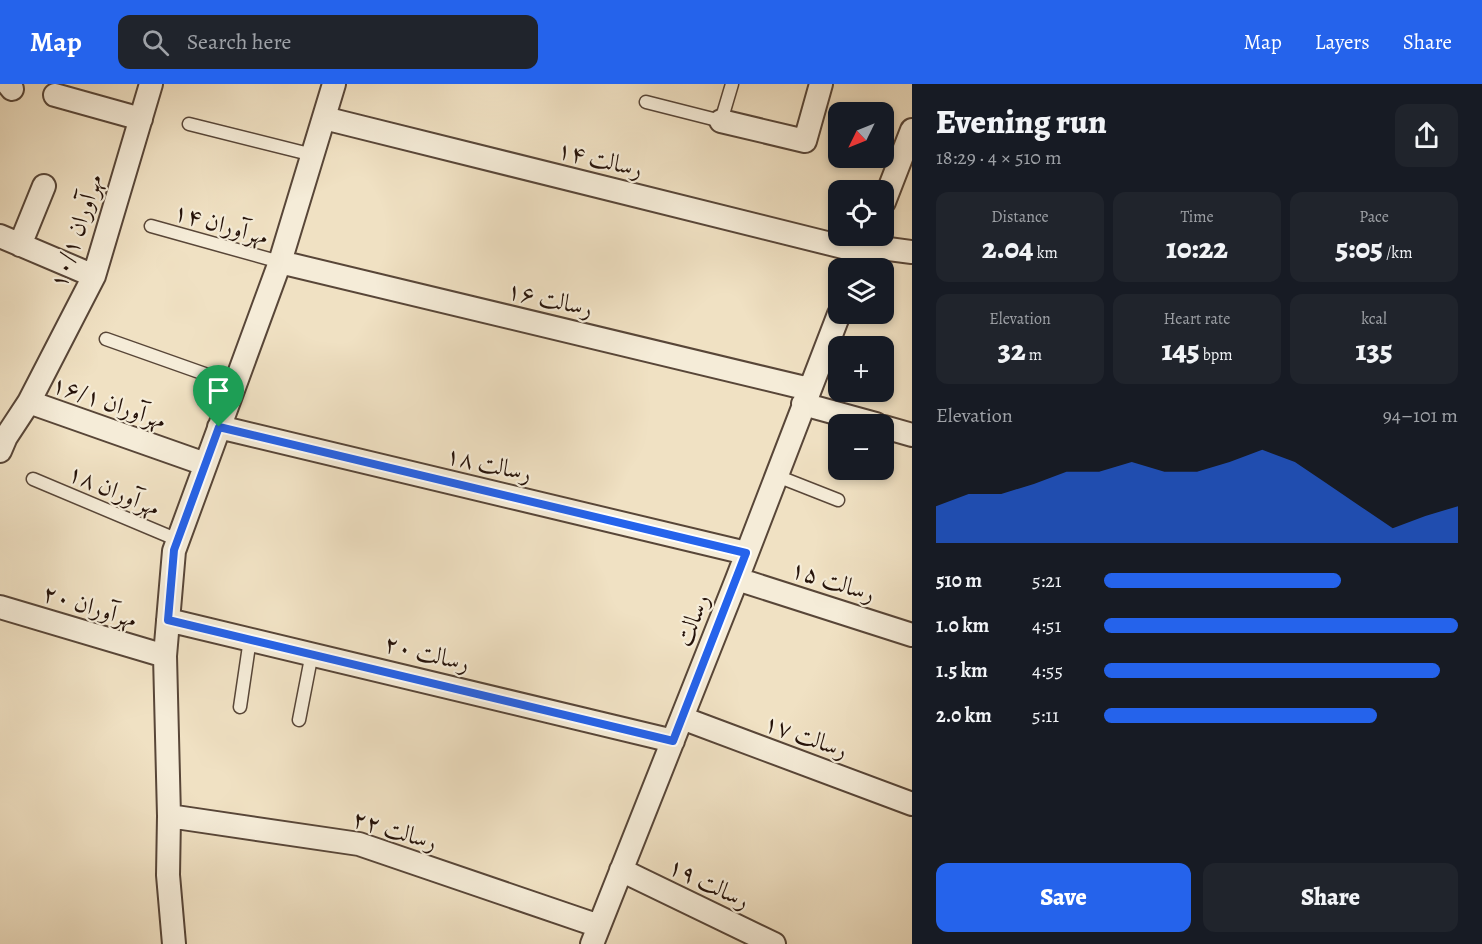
<!DOCTYPE html>
<meta charset="utf-8">
<style>
:root{--surface:#171b24;--page:#20242c;--text:#f1f3f6;--muted:#9ea1a6;--accent:#2563eb}
body{margin:0;font-family:Alegreya,Amiri,serif;background:var(--page);color:var(--text);height:100vh;display:flex;flex-direction:column;font-size:22px;white-space:nowrap}
*{box-sizing:border-box;margin:0}
p{font-size:20px;color:var(--muted)}
.icon{flex:none;width:33px;height:33px;fill:none;stroke:currentColor;stroke-width:2;stroke-linecap:round;stroke-linejoin:round}
.map{position:relative;flex:1;overflow:hidden}
.details{display:flex;flex-direction:column;background:var(--surface);width:570px}
.details>*{flex:none}
.needle{width:39px;rotate:227deg}
.controls{position:absolute;left:828px;top:18px;display:grid;gap:12px}
.controls a{display:grid;place-items:center;width:66px;height:66px;border-radius:12px;background:var(--surface);box-shadow:0 3px 9px #0003;font-size:30px}
.pin{position:absolute;display:grid;place-items:center;width:51px;height:51px;color:#fff;margin:-62px -26px;border-radius:50% 50% 50% 0;rotate:-45deg;box-shadow:0 0 6px #0007}
.pin .icon{rotate:45deg}
.round{display:grid;place-items:center;flex:none;width:63px;height:63px;border-radius:12px;background:var(--page)}
.headline{display:flex;align-items:center;justify-content:space-between;height:102px;padding:0 24px}
h1{font-size:33px;font-weight:800;line-height:45px}
.stats{display:grid;grid-template-columns:repeat(3,1fr);gap:9px;height:102px;padding:6px 24px}
.stats div{display:grid;align-content:center;border-radius:12px;background:var(--page);text-align:center}
.stats b{font-size:30px;font-weight:800}
.stats small{font-size:16px;font-weight:400}
.stats p{font-size:16px}
.chart{height:168px;padding:12px 24px}
.chart p{display:flex;justify-content:space-between}
.chart svg{width:100%;height:108px;margin-top:6px;fill:var(--accent);opacity:.7}
.cta{display:flex;gap:12px;margin-top:auto;padding:12px 24px}
.cta a{flex:1;height:69px;border-radius:12px;background:var(--accent);color:#fff;font-size:24px;font-weight:800;line-height:69px;text-align:center}
.cta a+a{background:var(--page);color:var(--text)}
ul{padding:0 24px;list-style:none;font-size:20px}
li{display:grid;grid-template-columns:96px 72px 1fr;align-items:center;height:45px}
li i{height:15px;border-radius:8px;background:var(--accent)}
header{display:flex;align-items:center;gap:36px;box-sizing:border-box;height:84px;padding:0 30px;background:var(--accent);color:#fff}
header strong{font-size:28px}
nav{display:flex;gap:33px;margin-inline-start:auto;font-size:21px}
.search{width:420px;height:54px;background:var(--page);display:flex;align-items:center;gap:15px;box-sizing:border-box;padding:0 21px;border-radius:12px;color:var(--muted);font-size:22px}
main{display:flex;flex:1;min-height:0}
.map>svg:first-child{display:block}
</style>
<header>
<strong>Map</strong>
<div class="search"><svg class="icon" aria-label="search" viewBox="0 0 24 24"><circle cx="10" cy="10" r="6"/><path d="M15 15l6 6"/></svg>Search here</div>
<nav><a>Map</a><a>Layers</a><a>Share</a></nav>
</header>
<main>
<div class="map">
<svg width="912" height="860" viewBox="0 0 912 860">
<rect width="100%" height="100%" fill="#f0e1c3"/>
<filter id="stains"><feTurbulence type="fractalNoise" baseFrequency=".00333" numOctaves="4"/><feColorMatrix values="0 0 0 0 .2 0 0 0 0 .09 0 0 0 0 .02 0 0 0 .5 -.17"/></filter>
<radialGradient id="worn" r=".72"><stop offset=".6" stop-color="#630" stop-opacity="0"/><stop offset="1" stop-color="#630" stop-opacity=".3"/></radialGradient>
<g fill="none" stroke-linecap="round" stroke-linejoin="round">
<!-- lane casing -->
<g stroke="#584638" stroke-width="15">
<path id="lane" d="M646,18L721,37L732,0
M189,40L313,71
M151,142L280,178
M106,255L236,301
M777,392L838,416
M33,395L178,456
M240,623L250,555
M299,636L312,569"/>
</g>
<!-- street casing -->
<g stroke="#584638" stroke-width="26">
<path id="street" d="M8,0L12,5
M55,11L141,35
M324,34L863,168
M721,37L805,57L821,0
M884,118L912,46
M0,152L94,192
M20,161L44,102
M866,162L912,168
M280,178L809,305
M29,318L205,380
M803,320L876,340
M219,343L746,469
M884,343L912,351
M0,367L6,353L29,318L94,192L151,0
M737,495L912,551
M0,523L165,572
M168,536L673,657
M682,634L912,720
M169,732L359,760L599,842
M621,786L774,860
M174,860L168,791L169,732L165,572L174,467L280,178L334,0
M592,860L737,495L839,230"/>
</g>
<!-- lane -->
<use href="#lane" stroke="#f5ecd8" stroke-width="12"/>
<!-- street -->
<use href="#street" stroke="#f5ecd8" stroke-width="22"/>
</g>
<g fill="none" stroke-linecap="round" stroke-linejoin="round">
<!-- route casing -->
<g stroke="#fff" stroke-width="12">
<path id="route" d="M219,343L746,469L673,657L168,536L174,466Z"/>
</g>
<!-- route -->
<use href="#route" stroke="#2563eb" stroke-width="8"/>
</g>
<g text-anchor="middle" stroke-width="4.5" stroke-linejoin="round" paint-order="stroke">
<!-- street labels -->
<g font-size="24" fill="#251209" stroke="#f5ecd8">
<text transform="translate(600 75) rotate(14)" y="8">رسالت ۱۴</text>
<text transform="translate(221 140) rotate(16)" y="8">۱۴ مهرآوران</text>
<text transform="translate(76 147) rotate(-71)" y="8">مهرآوران ۱۰/۱</text>
<text transform="translate(550 215) rotate(13)" y="8">رسالت ۱۶</text>
<text transform="translate(109 318) rotate(19)" y="8">مهرآوران ۱۶/۱</text>
<text transform="translate(489 380) rotate(13)" y="8">رسالت ۱۸</text>
<text transform="translate(114 406) rotate(23)" y="8">مهرآوران ۱۸</text>
<text transform="translate(833 497) rotate(18)" y="8">رسالت ۱۵</text>
<text transform="translate(90 522) rotate(17)" y="8">مهرآوران ۲۰</text>
<text transform="translate(692 536) rotate(-68)" y="8">رسالت</text>
<text transform="translate(427 569) rotate(14)" y="8">رسالت ۲۰</text>
<text transform="translate(806 652) rotate(20)" y="8">رسالت ۱۷</text>
<text transform="translate(395 746) rotate(17)" y="8">رسالت ۲۲</text>
<text transform="translate(709 799) rotate(26)" y="8">رسالت ۱۹</text>
</g>
</g>
<rect width="100%" height="100%" filter="url(#stains)"/>
<rect width="100%" height="100%" fill="url(#worn)"/>
</svg>
<div class="controls">
<a><svg class="needle" viewBox="-14 -14 28 28"><path d="M0-13l5 13h-10z" fill="#e53935"/><path d="M0 13l5-13h-10z" fill="#9ea1a6"/></svg></a>
<a><svg class="icon" aria-label="locate" viewBox="0 0 24 24"><circle cx="12" cy="12" r="6"/><path d="M12 2v4M12 18v4M2 12h4M18 12h4"/></svg></a>
<a><svg class="icon" aria-label="layers" viewBox="0 0 24 24"><path d="M12 4l9 5-9 5-9-5zM3 14l9 5 9-5"/></svg></a>
<a>+</a>
<a>−</a>
</div>
<div class="pin" style="left:219px;top:343px;background:#1e9e55"><svg class="icon" aria-label="arrive" viewBox="0 0 24 24"><path d="M6 21V4h12l-3 4 3 4H6"/></svg></div>
</div>
<section class="details">
<div class="headline"><div><h1>Evening run</h1><p>18:29 · 4 × 510 m</p></div><a class="round"><svg class="icon" aria-label="share" viewBox="0 0 24 24"><path d="M12 15V3M7 8l5-5 5 5M5 13v7h14v-7"/></svg></a></div>
<div class="stats">
<div><p>Distance</p><b>2.04<small> km</small></b></div>
<div><p>Time</p><b>10:22</b></div>
<div><p>Pace</p><b>5:05<small> /km</small></b></div>
</div>
<div class="stats">
<div><p>Elevation</p><b>32<small> m</small></b></div>
<div><p>Heart rate</p><b>145<small> bpm</small></b></div>
<div><p>kcal</p><b>135</b></div>
</div>
<div class="chart"><p><span>Elevation</span>94–101 m</p>
<svg viewBox="0 0 160 44" preserveAspectRatio="none"><path d="M0 44V29L10 24L20 24L30 20L40 15L50 15L60 11L70 15L80 15L90 11L100 6L110 11L120 20L130 29L140 38L150 33L160 29V44z"/></svg>
</div>
<ul>
<li><b>510 m</b>5:21<i style="width:67%"></i></li>
<li><b>1.0 km</b>4:51<i style="width:100%"></i></li>
<li><b>1.5 km</b>4:55<i style="width:95%"></i></li>
<li><b>2.0 km</b>5:11<i style="width:77%"></i></li>
</ul>
<div class="cta"><a>Save</a><a>Share</a></div>
</section>
</main>
